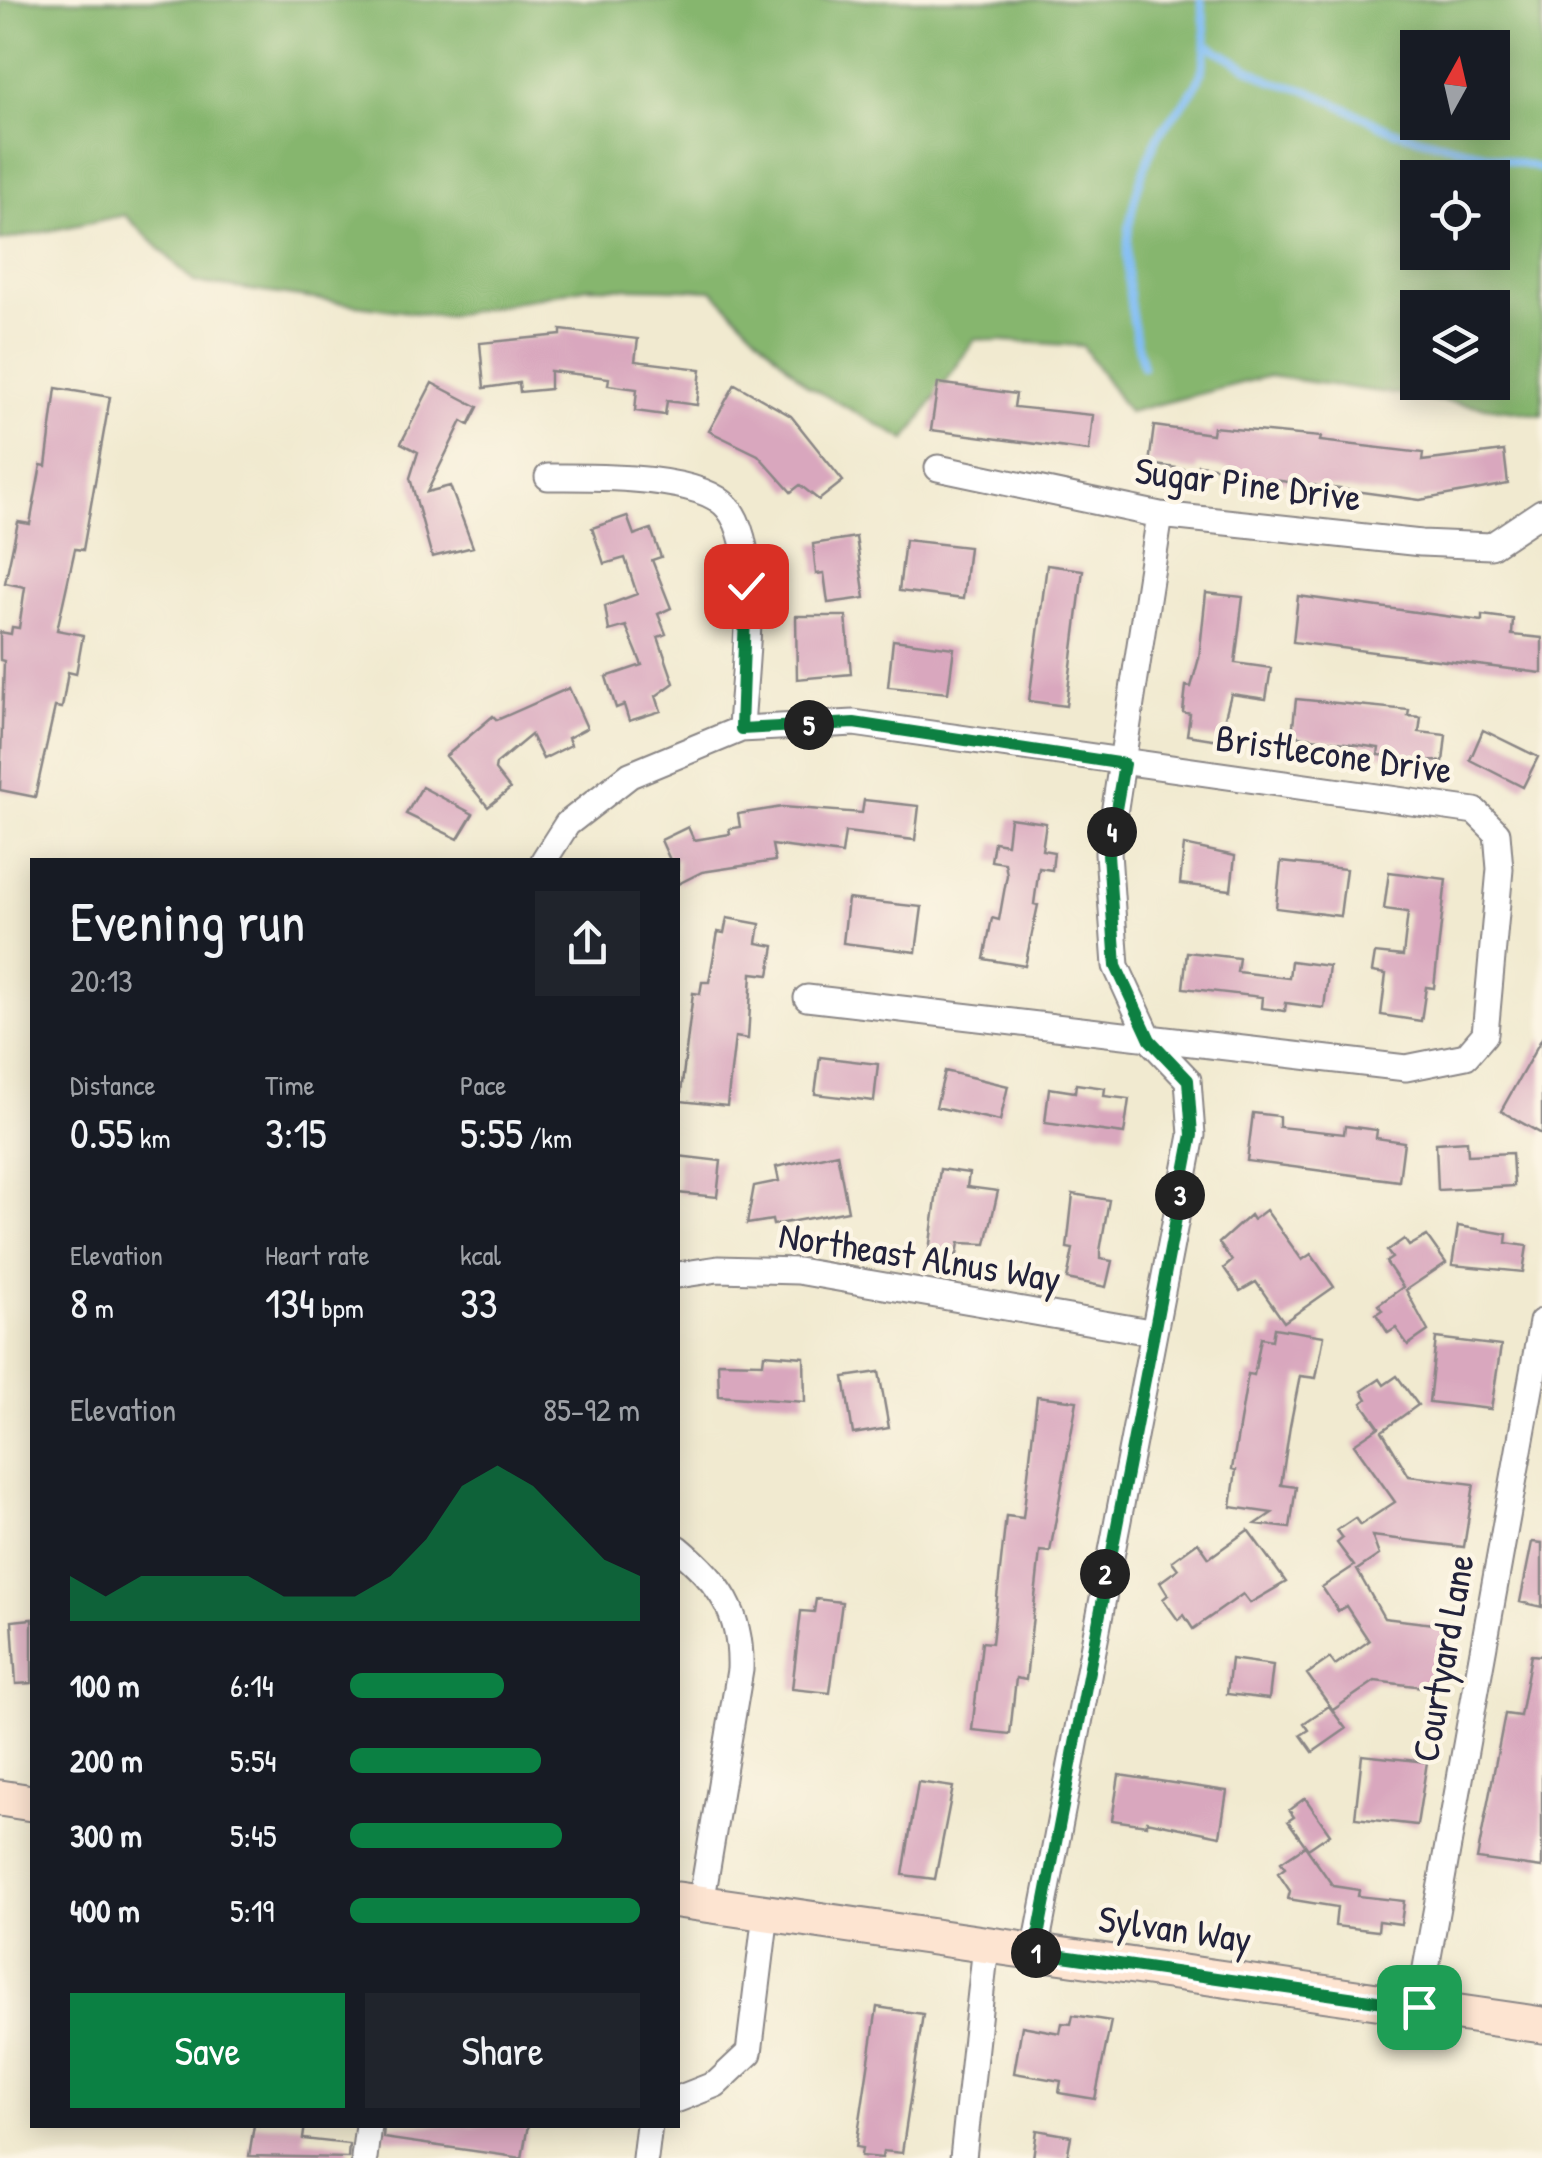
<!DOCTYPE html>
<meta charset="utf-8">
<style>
:root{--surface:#171b24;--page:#20242c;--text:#f1f3f6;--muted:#9ea1a6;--accent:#0b8043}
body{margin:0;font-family:"Patrick Hand",sans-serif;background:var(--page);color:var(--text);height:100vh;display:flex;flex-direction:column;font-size:38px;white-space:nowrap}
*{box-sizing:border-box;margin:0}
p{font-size:32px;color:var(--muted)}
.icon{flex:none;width:55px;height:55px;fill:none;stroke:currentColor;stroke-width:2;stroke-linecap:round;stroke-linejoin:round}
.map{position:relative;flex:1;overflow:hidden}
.details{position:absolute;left:30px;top:858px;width:650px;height:1270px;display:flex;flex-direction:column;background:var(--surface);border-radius:0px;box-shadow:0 5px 25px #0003}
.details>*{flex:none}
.needle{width:65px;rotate:8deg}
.fabs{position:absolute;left:1400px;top:30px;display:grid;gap:20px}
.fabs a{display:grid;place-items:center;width:110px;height:110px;border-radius:0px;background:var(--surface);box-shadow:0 5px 25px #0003;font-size:50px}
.pin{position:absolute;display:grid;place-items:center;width:85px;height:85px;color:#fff;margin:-42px;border-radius:20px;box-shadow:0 5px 15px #0006}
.km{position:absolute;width:50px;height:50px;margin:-25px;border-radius:50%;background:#222;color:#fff;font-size:28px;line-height:50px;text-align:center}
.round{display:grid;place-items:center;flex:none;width:105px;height:105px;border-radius:0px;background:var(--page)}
.head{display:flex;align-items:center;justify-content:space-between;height:170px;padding:0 40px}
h1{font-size:55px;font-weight:600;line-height:75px}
.figures{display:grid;grid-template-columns:repeat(3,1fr);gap:15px;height:170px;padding:10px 40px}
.figures div{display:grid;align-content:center}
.figures b{font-size:42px;font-weight:600}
.figures small{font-size:28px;font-weight:400}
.figures p{font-size:28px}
.chart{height:280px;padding:20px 40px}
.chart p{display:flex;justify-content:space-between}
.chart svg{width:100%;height:180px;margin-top:10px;fill:var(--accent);opacity:.7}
.button{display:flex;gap:20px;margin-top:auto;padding:20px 40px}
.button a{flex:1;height:115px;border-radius:0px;background:var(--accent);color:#fff;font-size:40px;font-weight:600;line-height:115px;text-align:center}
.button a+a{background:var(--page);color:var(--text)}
ul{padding:0 40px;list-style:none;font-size:32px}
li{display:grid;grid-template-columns:160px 120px 1fr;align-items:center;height:75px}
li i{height:25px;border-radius:12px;background:var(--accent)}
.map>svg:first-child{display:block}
</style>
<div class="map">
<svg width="1542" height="2158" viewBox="0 0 1542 2158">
<rect width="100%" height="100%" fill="#fcf5e5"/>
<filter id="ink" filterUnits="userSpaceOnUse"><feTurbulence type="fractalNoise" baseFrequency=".01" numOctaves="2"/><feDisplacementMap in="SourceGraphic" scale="20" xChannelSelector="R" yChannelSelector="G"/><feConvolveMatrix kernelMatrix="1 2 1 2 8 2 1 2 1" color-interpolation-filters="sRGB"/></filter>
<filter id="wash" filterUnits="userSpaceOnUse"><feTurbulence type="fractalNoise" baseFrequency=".0048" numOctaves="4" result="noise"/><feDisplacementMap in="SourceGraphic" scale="40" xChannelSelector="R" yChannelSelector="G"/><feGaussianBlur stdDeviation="2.25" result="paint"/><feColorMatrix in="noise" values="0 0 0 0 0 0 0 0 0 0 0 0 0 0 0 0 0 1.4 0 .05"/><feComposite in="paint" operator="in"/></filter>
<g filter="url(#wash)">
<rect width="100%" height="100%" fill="#f1ead0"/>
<!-- forest -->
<path fill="#86b66e" stroke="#546c54" stroke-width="2.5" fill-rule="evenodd" d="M0,0H1542V415L1269,376L1128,412L1083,346L975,339L906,440L808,386L712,290L588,287L443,317L194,282L125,215L0,241ZM1418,48H1492V122H1418ZM1418,178H1492V252H1418ZM1418,308H1492V382H1418Z"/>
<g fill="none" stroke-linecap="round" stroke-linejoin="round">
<!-- stream -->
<path stroke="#81bdf4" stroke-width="8" d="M1209,46L1271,81L1312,92L1393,131L1542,169
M1143,367C1121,280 1118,223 1156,140C1164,124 1179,111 1189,96C1211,66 1207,35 1201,0"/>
</g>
<g id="blocks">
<!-- building -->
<path fill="#d9a7be" d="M561,330L638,339L635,361L701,369L697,405L667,401L665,415L635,411L637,389L608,385L609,378L550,371V389L520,392L519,383L484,388L480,343L561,335Z
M432,383L478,407L469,425L462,421L427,492L450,486L473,547L432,557L410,478L418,452L401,443Z
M938,383L1016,394L1014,407L1093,415L1089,451L931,430Z
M735,384L791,416L843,481L819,500L800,485L791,492L758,455L709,431Z
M56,388L110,397L83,550L75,549L57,630L83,635L76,674L68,672L62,708L55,707L35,797L0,790L4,661L0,660V632L11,634L12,627L19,628L25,587L5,583L18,522L30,524L41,465L46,466Z
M1154,426L1212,434L1213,427L1321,437L1320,441L1423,453L1422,461L1504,451L1508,484L1420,500L1237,475L1238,470L1198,465L1197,471L1149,464Z
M627,516L634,535L651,529L661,557L652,560L671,608L658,614L666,634L658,637L674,683L656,696L661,711L629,721L624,705L616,708L606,677L642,665L626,626L609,631L605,606L637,594L625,558L604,564L592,528Z
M856,537L865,598L828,603L824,573L816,574L813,544Z
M905,540L969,547L963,599L899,591Z
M1047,565L1083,570L1066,706L1029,701Z
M1206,593L1243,597L1235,663L1271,668L1266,699L1231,694L1219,740L1187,735L1190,714L1183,712L1186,686L1191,687L1199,658Z
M1298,596L1482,621V615L1513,619L1512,635L1542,638V673L1293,642Z
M796,616H846L851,674L797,679Z
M893,640L954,648L948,693L888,687Z
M569,688L587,728L568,738L571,745L543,759L531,735L496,764L495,770L510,789L488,807L446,756L493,716L497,720Z
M1296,699L1409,710L1408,716L1421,717L1419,732L1446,735L1443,762L1378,755L1379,748L1292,735Z
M1483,730L1538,757L1523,787L1470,760Z
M422,787L473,814L458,839L406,814Z
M864,800L919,806L915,840L845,832L842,854L772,845L775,861L702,872L678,884V860H670L661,840L688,827L694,840L730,834L729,829L740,827L738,814L782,807L862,813Z
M1010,818L1046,823L1042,850L1054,852L1052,870L1039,868L1034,904L1038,905L1025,966L984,959L992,918L999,920L1007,875L1005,863L991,861L994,842L1007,844Z
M1184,845L1235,856L1231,890L1180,884Z
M1281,862L1346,869L1340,916L1276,908Z
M1389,872L1446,879L1434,988L1426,987L1421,1021L1381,1015L1386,974L1372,972L1375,953L1403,956L1408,912L1384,909Z
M848,899L922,907L916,952L843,943Z
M727,918L760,924L757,943L774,946L769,975L752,973L748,1039L735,1037L727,1106L680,1101L693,993L700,994L702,982H709L718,932L724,933Z
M1187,952L1239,958L1237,972L1289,978L1291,961L1329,966L1324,1008L1286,1003L1285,1011L1261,1008L1262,997L1183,988Z
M1542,1038V1134L1501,1111Z
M820,1057L878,1064L874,1101L815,1094Z
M945,1071L1008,1086L1000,1121L936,1107Z
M1076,1084L1105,1088L1104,1096L1129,1099L1124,1134L1045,1123L1049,1088L1075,1092Z
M1253,1113L1279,1116V1127L1344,1134L1345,1126L1377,1130L1376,1138L1404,1142L1399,1181L1247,1161Z
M1467,1141L1468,1155L1512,1153L1514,1186L1438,1190L1436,1143Z
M837,1153L848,1211L773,1225L772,1220L747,1224L754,1186L779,1181L776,1167Z
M678,1156L721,1161L717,1197L678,1193Z
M940,1169L969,1173L967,1187L998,1191L986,1244L959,1243L957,1255L929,1251Z
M1073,1194L1109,1200L1100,1251V1259L1112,1261L1106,1287L1067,1279L1073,1249L1067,1248Z
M1266,1210L1302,1260L1311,1254L1334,1287L1284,1322L1256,1282L1240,1291L1224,1268L1232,1261L1219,1243L1250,1215L1253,1220Z
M1458,1226L1507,1234L1506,1243L1527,1246L1523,1272L1452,1265Z
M1427,1236L1446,1263L1406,1290L1428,1331L1408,1345L1396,1328L1388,1333L1376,1314L1382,1310L1378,1305L1403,1287L1386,1262L1392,1258L1387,1251L1404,1239L1409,1246Z
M1274,1328L1324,1336L1316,1378L1300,1376L1290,1426L1281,1485L1296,1487L1290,1528L1256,1524L1272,1513L1231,1507L1236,1470L1232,1469L1248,1374L1254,1375L1261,1338L1272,1340Z
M1436,1338L1501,1346L1491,1409L1429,1402Z
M764,1354L804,1357L805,1402L719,1396L718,1362L763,1363Z
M879,1372L889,1428L853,1434L844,1377Z
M1397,1376L1418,1405L1382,1431L1409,1476L1474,1484L1464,1547L1372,1536L1379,1555L1357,1570L1384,1618L1450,1626L1440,1689L1375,1681L1333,1710L1307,1674L1330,1658L1335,1665L1369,1641L1346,1606L1338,1611L1322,1587L1354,1566L1337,1543L1343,1538L1337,1530L1355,1518L1360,1525L1395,1502L1354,1444L1379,1427L1362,1403L1367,1399L1362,1391L1380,1379L1384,1385Z
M1037,1396L1077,1401L1050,1552L1040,1551L1026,1680L1016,1678L1010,1734L972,1730L982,1642L992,1643L1006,1516L1023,1518Z
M1248,1530L1286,1582L1250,1603L1243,1594L1193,1629L1184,1615L1178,1620L1163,1599L1168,1595L1160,1582L1178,1569L1172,1561L1198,1542L1209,1558Z
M1532,1542L1542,1543V1607L1520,1602Z
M816,1599L842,1602L830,1693L792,1689L801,1611L814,1612Z
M32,1619V1683L16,1684L12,1621Z
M1531,1655L1542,1656V1868L1477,1859L1505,1714L1520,1716Z
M1231,1659L1273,1665L1269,1699L1227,1694Z
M1329,1706L1346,1729L1313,1752L1301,1735L1309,1730L1304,1723Z
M1362,1755L1427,1762L1417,1825L1355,1818Z
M1119,1775L1227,1791L1220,1836L1147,1821V1825L1112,1820Z
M918,1782L953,1787L935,1879L903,1875Z
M1305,1798L1330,1834L1308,1849L1288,1821L1294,1817L1289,1810Z
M1305,1846L1333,1886L1359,1890L1358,1896L1404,1901L1401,1924L1379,1921L1378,1931L1335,1926L1337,1907L1288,1899L1290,1891L1278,1873L1285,1868L1281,1862Z
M877,2007L923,2014L902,2153L883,2151L882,2158L861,2156L862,2148L856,2147Z
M1073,2015L1111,2021L1095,2099L1059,2093L1061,2081L1014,2073L1022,2026L1060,2033L1062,2023L1071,2024Z
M254,2125H305L303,2139L349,2144L348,2158L249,2156Z
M384,2125H528L522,2158L383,2138Z
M1037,2130L1071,2136L1067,2158H1033Z"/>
</g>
</g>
<g filter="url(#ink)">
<use href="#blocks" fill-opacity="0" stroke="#8a8686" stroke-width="2.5"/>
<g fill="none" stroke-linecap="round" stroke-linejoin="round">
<!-- minor casing -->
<g stroke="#8a8686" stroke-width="29">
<path id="minor" d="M938,468L1160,515L1421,543L1491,546L1542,512
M548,477C589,477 700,474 728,508C763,550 743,675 741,729
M544,860L567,824L630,775L741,729L854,723L1475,811L1497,833L1500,869L1485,1034L1466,1056L1406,1068L807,998
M678,1275L718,1269L798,1271L1150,1332
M678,1548C720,1583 742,1613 740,1670L701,1904
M1035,1952L1192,1135L1188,1080L1150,1040L1116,966L1108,853L1160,515
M1419,2007L1542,1322
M678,2099L716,2084L749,2053L766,1913
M364,2158L368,2125
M645,2158L649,2125
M963,2158L986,1945"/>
</g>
<!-- secondary casing -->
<g stroke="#8a8686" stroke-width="39">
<path id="secondary" d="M0,1798L32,1803
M678,1900L1542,2025"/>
</g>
<!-- minor -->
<use href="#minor" stroke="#fff" stroke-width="25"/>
<!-- secondary -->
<use href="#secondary" stroke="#fde4d1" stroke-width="35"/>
</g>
</g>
<g fill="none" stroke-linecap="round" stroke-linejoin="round" filter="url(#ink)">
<!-- route casing -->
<g stroke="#fff" stroke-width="20">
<path id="route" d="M746,586L741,729L854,723L1124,764L1108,854L1116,966L1150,1040L1188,1080L1192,1135L1035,1952L1419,2007"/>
</g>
<!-- route -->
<use href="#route" stroke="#0b8043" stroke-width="12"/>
</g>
<g text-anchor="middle" stroke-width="9" stroke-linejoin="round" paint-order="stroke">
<!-- street labels -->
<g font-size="38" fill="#22223b" stroke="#fcf5e5">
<text transform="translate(1248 484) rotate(7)" y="13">Sugar Pine Drive</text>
<text transform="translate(1334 754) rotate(8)" y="13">Bristlecone Drive</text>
<text transform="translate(920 1257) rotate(9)" y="13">Northeast Alnus Way</text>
<text transform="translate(1443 1658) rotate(-80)" y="13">Courtyard Lane</text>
<text transform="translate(1175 1929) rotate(8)" y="13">Sylvan Way</text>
</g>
</g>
</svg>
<div class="fabs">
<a><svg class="needle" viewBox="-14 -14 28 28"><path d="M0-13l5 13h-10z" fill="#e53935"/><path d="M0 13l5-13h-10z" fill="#9ea1a6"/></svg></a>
<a><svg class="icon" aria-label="locate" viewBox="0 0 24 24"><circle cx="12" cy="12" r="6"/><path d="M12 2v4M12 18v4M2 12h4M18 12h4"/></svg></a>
<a><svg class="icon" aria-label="layers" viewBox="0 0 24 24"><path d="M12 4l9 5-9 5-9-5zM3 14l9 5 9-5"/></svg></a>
</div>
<div class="pin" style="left:1419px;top:2007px;background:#1e9e55"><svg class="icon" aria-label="arrive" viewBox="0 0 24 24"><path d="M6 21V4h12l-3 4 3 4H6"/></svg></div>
<div class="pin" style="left:746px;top:586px;background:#d93025"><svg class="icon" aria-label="check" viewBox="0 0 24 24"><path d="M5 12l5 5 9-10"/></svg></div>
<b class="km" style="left:1036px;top:1953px">1</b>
<b class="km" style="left:1105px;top:1574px">2</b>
<b class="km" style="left:1180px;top:1195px">3</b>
<b class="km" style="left:1112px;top:832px">4</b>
<b class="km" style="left:809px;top:725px">5</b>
<section class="details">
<div class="head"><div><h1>Evening run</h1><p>20:13</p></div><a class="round"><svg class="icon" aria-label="share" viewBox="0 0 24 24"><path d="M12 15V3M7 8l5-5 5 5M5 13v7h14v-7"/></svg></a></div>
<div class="figures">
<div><p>Distance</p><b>0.55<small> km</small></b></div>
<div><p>Time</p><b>3:15</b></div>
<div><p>Pace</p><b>5:55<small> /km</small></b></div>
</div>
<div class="figures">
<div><p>Elevation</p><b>8<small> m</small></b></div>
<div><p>Heart rate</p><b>134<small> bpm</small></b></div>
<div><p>kcal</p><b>33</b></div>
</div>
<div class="chart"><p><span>Elevation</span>85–92 m</p>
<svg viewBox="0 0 160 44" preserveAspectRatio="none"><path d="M0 44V33L10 38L20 33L30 33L40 33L50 33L60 38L70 38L80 38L90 33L100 24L110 11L120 6L130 11L140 20L150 29L160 33V44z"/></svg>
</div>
<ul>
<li><b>100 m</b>6:14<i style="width:53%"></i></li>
<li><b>200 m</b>5:54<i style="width:66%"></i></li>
<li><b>300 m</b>5:45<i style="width:73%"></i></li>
<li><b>400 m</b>5:19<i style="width:100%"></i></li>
</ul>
<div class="button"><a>Save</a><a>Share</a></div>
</section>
</div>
